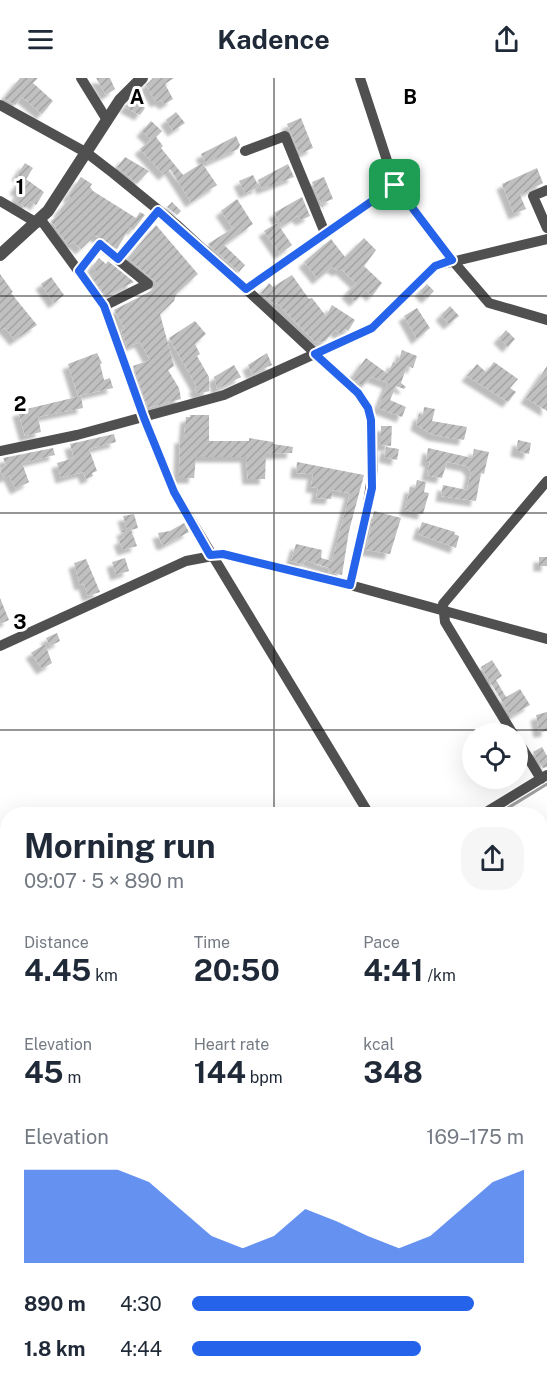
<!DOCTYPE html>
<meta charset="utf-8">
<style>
:root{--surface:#fff;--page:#f6f6f7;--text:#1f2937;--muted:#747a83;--accent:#2563eb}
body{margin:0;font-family:"Public Sans",sans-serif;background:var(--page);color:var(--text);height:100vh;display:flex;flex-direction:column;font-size:22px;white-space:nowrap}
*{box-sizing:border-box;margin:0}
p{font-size:20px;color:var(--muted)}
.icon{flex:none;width:33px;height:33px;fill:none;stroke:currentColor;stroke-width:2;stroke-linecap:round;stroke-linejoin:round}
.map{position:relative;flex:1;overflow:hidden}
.details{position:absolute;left:0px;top:729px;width:548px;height:576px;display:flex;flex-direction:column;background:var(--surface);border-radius:24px 24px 0 0;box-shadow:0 6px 24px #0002}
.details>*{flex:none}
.buttons{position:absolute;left:462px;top:645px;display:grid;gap:12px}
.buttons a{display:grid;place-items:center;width:66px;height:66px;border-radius:50%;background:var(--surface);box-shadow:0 6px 24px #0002;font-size:30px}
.pin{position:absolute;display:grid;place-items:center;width:51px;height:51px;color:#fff;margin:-26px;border-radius:12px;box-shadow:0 3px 9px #0006}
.round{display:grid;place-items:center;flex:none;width:63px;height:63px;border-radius:24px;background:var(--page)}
.head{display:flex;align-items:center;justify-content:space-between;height:102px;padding:0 24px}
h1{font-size:33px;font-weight:700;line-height:45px}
.figures{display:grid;grid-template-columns:repeat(3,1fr);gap:9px;height:102px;padding:6px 24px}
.figures div{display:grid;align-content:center}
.figures b{font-size:30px;font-weight:700}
.figures small{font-size:16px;font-weight:400}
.figures p{font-size:16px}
.chart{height:168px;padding:12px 24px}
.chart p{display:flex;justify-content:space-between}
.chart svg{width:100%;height:108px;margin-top:6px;fill:var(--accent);opacity:.7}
ul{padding:0 24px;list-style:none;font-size:20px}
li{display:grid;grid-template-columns:96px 72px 1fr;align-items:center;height:45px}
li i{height:15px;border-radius:8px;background:var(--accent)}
header{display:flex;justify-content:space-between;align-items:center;height:78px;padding:0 24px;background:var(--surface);font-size:27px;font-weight:700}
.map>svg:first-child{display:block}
</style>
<header><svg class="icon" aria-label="menu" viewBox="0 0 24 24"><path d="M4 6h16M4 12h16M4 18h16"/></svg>Kadence<svg class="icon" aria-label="share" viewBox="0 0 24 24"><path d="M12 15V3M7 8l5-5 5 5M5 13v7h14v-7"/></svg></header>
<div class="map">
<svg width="547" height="1305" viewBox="0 0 547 1305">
<defs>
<pattern id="building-hatch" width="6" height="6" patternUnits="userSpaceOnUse" patternTransform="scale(1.5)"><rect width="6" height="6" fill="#c0c0c0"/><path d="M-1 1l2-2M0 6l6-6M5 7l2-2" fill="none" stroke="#a3a3a3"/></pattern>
<filter id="shadow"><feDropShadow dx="-5.5" dy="5.5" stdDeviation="1.5" flood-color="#0004"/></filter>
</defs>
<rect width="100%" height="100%" fill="#fff"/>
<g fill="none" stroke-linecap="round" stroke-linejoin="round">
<!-- stream -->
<path stroke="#9e9e9e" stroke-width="3" d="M498,736L547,706
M0,1043L8,1039
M540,1247L547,1241
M466,1305L476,1298"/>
<!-- river -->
<path stroke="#9e9e9e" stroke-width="20" d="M540,1214L547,1210
M540,1265L547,1260
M337,1305L345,1298
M489,1305L499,1298"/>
</g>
<!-- building -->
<path fill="url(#building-hatch)" filter="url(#shadow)" d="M20,0H38L33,5L53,23L42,36L22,19L15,27L4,20Z
M96,0H110L115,11L106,17Z
M153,0H174L165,6L173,21L165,26L160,22L156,24L146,7Z
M133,20L145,30L140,37L125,29Z
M176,34L185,45L173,53L166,42Z
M301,40L313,70L300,76L287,46Z
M151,43L162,53L156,59L163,68L161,70L183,97L202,85L217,107L191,124L170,91L164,97L140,71L151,62L142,53Z
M236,58L240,67L238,71L206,85L201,76Z
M125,79L149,93L137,105L117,89Z
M25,85L33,90L26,101L44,114L36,127L30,123L25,129L15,123L20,113L15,111L22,100L17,97Z
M288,86L294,99L262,111L258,102Z
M537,90L543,105L520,117L526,131L514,136L502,106Z
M253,97L259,109L245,115L239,103Z
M81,99L92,106L90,109L93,113L136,140L140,134L145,137L133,152L130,149L117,171L95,157L81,171L73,164L68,167L51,143L61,135L59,133L71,119L68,118Z
M324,99L333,121L322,125L324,133L312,104Z
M302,119L310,138L301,142L297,138L282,148L274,135Z
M237,121L253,146L224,167L245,187L239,194L208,166L233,150L221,133Z
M172,124L181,133L177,137L167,129Z
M277,145L292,167L280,176L264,153Z
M156,147L198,196L176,216L174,223L160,236L174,288L168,292L179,310L181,321L148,330L133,288L150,282L140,264L127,269L121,252L125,251L114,232L151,213L158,206L128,180Z
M364,160L376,172L364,188L382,205L372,218L366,212L355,223L347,215L356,205L341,191L338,193L332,189L318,201L304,184L331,161L345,179Z
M99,180L106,186L108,183L134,204L106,218L91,198L96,193L92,189Z
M0,196L13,214L11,215L37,247L15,262L5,250L0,252Z
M292,197L304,214L309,221L312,220L326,238L332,227L355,242L348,253L345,251L341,256L335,252L325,263L316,265L277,225L275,227L261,215L269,205L273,209Z
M51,199L64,217L54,225L41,206Z
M427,206L434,213L427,220L420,213Z
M450,228L459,238L449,246L441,237Z
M417,230L430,250L417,261L404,238Z
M195,243L206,256L195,266L200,276L197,278L209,299V313L198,316L194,310L197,309L169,260Z
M506,252L515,261L508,269L499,260Z
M402,272L417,278L413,290L407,288L401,305L406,309L404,311L396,308L390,322L406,329L402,339L378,330L388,305L372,299L362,308L352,299L366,280L388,296L393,284L398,285Z
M97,275L102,285L100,286L104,302L110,300L113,310L78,318L68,286Z
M267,275L272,287L252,296L248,287Z
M494,284L518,301L510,310L516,314L508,324L467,298L477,286L486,294Z
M234,287L241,299L217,311L214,299Z
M547,288V333L526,320Z
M81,318L83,330L38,339L41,354L25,358L18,333Z
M424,329L435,331L432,343L467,349L464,362L433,357L416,347L419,336L423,337Z
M190,337H209V363H249V360L273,364V366L293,369L292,375L266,376L265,401H248L246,379H196L194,400H179L180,360H184L186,339H190Z
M381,348H392L391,368L381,367Z
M114,356L116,364L89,371L97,393L92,395L93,398L86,401L83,394L61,400L57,385L74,380L70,366Z
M518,362L531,365L529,376L516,373Z
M386,369L399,371L397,382L384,379Z
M53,370L55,377L22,385L29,404L16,411L9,397L4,400L0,392L6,387L3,380Z
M428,370L472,380L474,371L489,374L484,396L481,395L476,423L441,418L443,407L467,412L471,393L467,388L447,384L442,400L427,397L430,383H426Z
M297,384L364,397L349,453L342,497L328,494L329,490L305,482L303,487L291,483L296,466L322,472L321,480L332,483L350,415L333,412L331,421L316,420L318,410L311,409L313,396L296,395Z
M417,402L426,404L424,414L429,415L423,436L405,432L410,409L415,410Z
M374,433L401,440L390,476L366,472Z
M134,436L138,450L131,452L137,468L123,472L119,462L124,460L122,452L127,451L123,438Z
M422,444L455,454L454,456L459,458L456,470L418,456Z
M184,445L189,454L164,467L161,465L158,455L170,453Z
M539,479H547V488H539Z
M125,480L129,493L116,497L112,484Z
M86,481L100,514L88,518L84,506L80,507L74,485Z
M0,520L9,542L0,546Z
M57,555L60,563L50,568L46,560Z
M45,566L52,585L42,591L31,575Z
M492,582L502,598L496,602L506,619L520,611L530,627L511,638L481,589Z
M547,634V653L539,654L536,637Z
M542,669L547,678V689L543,690L533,674Z"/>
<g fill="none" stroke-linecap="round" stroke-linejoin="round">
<!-- minor -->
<path stroke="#505050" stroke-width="10" d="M81,0L107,42
M360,0L395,107L452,182L489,225L547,242
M0,27L87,75L113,95L178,148L358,315L368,330L371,342L373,392L366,438L350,507
M245,73L285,58L325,155
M547,112L533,118L547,150
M0,123L37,145
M41,142L104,228L144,340L174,414L369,736
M118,181L158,133
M79,193L100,167L148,206L104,228
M246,211L395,107
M0,373L77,357L224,317L372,250L435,188L547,161
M0,568L186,483L223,476L350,507L547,561
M513,656L445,544L443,526L547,403
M518,663L541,701
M483,736L547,697
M540,1015L547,1026
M0,1034L8,1030
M0,1077L8,1090
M540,1202L547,1198
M134,1298L138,1305
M323,1305L330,1298"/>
<!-- tertiary -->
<path stroke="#505050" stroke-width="12" d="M0,177L48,133L120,22L142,0
M540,1279L547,1274
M507,1305L517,1298"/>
</g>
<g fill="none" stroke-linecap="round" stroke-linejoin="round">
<!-- route casing -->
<g stroke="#fff" stroke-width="12">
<path id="route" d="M395,107L452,182L435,188L372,250L315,276L358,315L368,330L371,342L372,410L350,507L223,476L210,477L174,414L144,340L104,228L79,193L100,166L118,181L158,133L246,211Z"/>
</g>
<!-- route -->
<use href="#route" stroke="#2563eb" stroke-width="8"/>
</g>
<!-- grid -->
<path fill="none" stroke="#000" stroke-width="1.5" stroke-opacity="0.55" d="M274,0V736M0,218H547M0,435H547M0,652H547M0,870H8M540,870H547M0,1088H8M540,1088H547M274,1298V1305"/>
<g font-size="20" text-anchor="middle" font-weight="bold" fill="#000" stroke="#fff" stroke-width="6" stroke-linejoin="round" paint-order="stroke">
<text x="137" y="26">A</text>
<text x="410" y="26">B</text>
<text x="20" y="116">1</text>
<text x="20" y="333">2</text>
<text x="20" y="551">3</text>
</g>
</svg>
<div class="buttons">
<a><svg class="icon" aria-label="locate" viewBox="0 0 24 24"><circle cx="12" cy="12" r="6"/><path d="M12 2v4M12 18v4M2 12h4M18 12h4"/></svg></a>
</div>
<div class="pin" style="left:395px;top:107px;background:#1e9e55"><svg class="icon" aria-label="arrive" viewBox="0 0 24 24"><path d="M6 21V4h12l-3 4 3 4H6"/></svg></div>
<section class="details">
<div class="head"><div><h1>Morning run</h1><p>09:07 · 5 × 890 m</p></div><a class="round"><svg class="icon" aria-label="share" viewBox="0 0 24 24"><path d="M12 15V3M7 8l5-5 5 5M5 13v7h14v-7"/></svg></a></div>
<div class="figures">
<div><p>Distance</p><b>4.45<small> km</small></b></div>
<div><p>Time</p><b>20:50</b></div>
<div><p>Pace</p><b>4:41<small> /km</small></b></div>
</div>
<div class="figures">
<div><p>Elevation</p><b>45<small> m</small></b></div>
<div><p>Heart rate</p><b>144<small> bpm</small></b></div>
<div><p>kcal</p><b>348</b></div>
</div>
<div class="chart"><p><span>Elevation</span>169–175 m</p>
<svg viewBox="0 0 160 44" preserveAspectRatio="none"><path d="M0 44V6L10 6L20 6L30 6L40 11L50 22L60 33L70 38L80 33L90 22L100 27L110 33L120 38L130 33L140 22L150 11L160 6V44z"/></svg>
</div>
<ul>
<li><b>890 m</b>4:30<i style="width:85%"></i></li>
<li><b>1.8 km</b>4:44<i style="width:69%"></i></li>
</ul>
</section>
</div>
